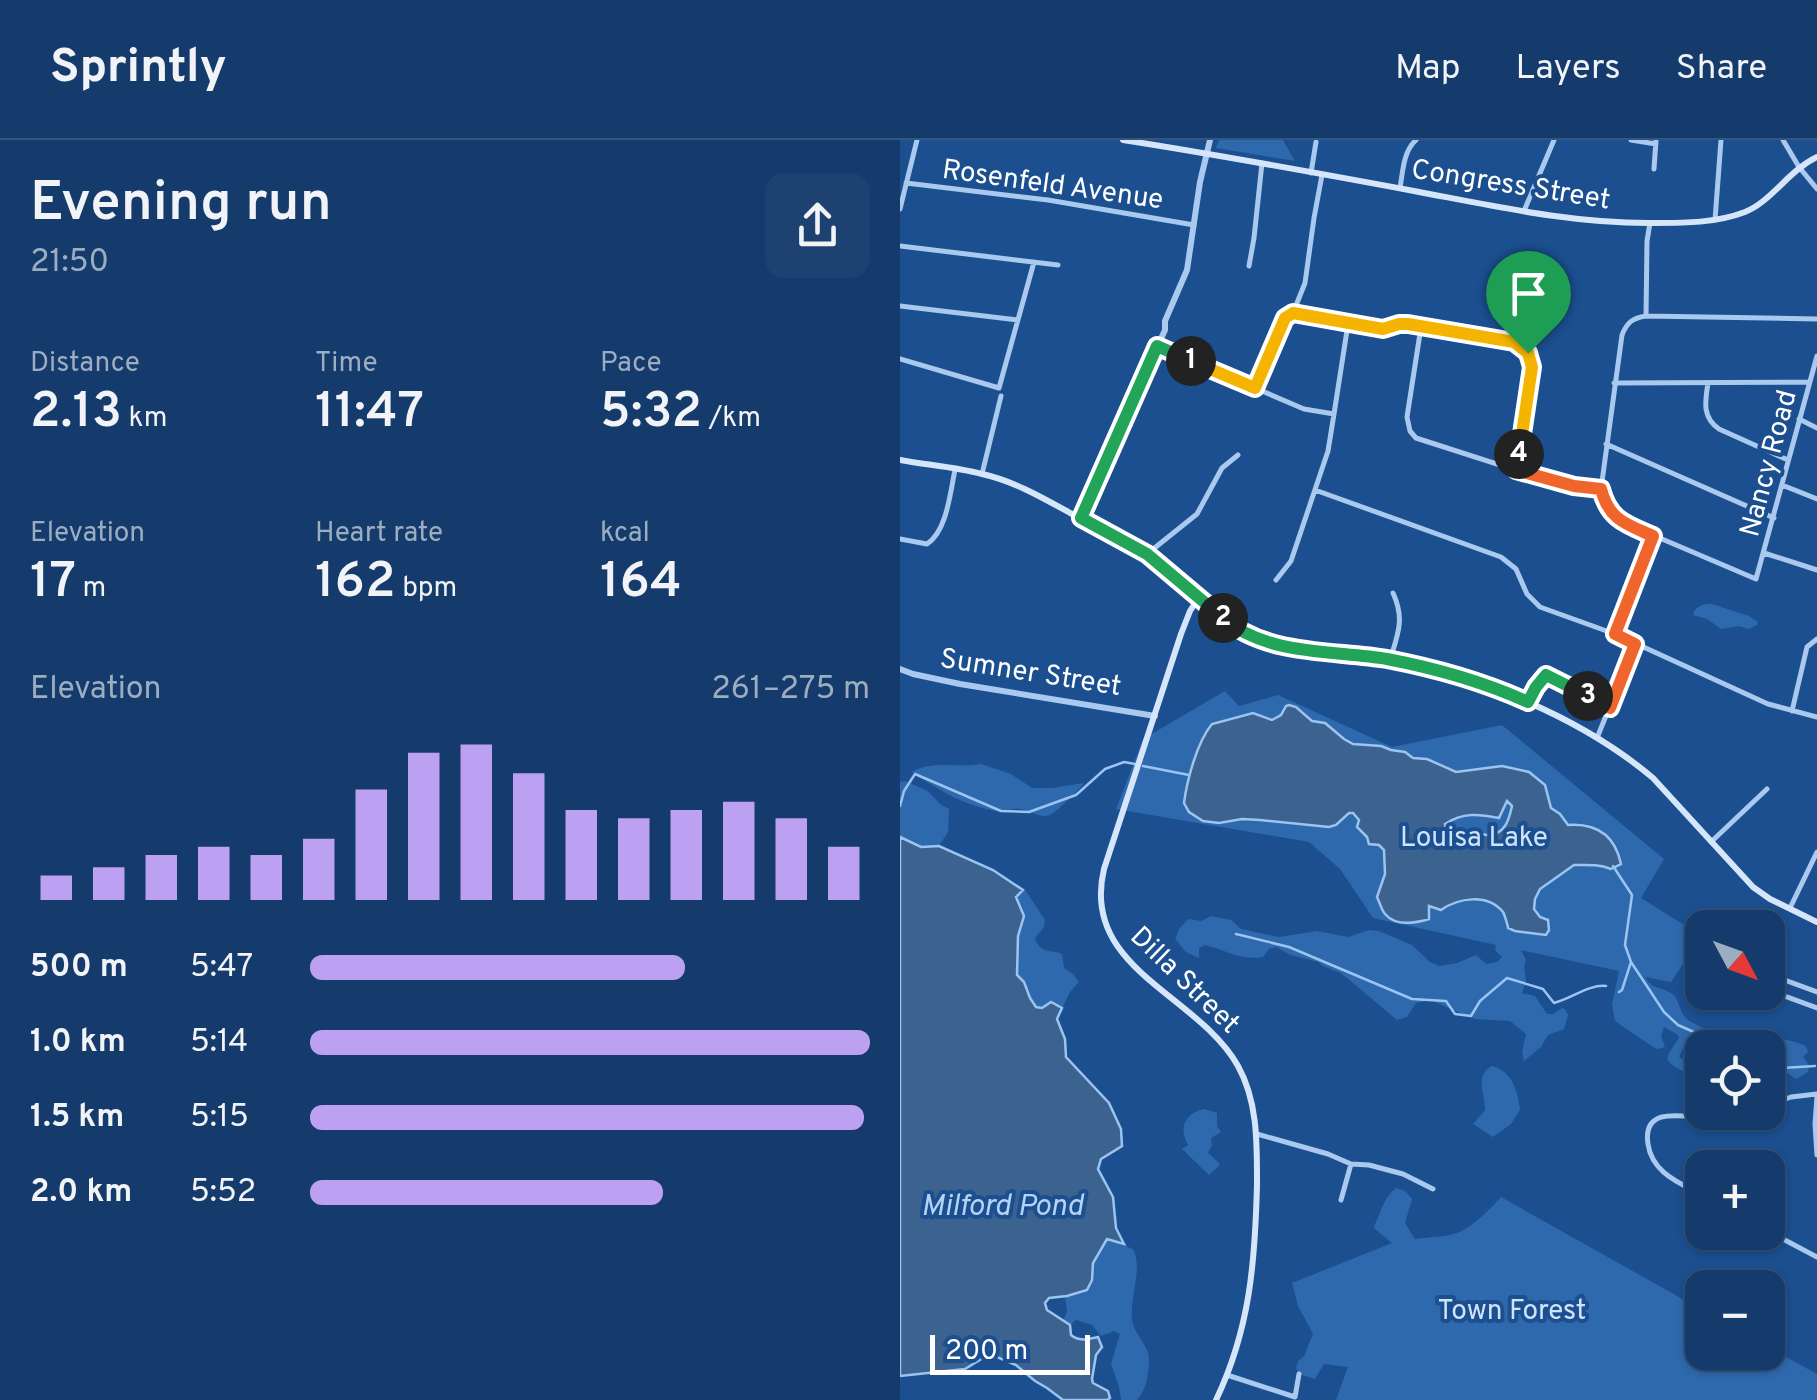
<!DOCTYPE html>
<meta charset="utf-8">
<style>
:root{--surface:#143b6b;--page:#1d4271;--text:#f1f3f6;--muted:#9dadc1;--line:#33557e;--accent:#bca0f2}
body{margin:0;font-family:Overpass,sans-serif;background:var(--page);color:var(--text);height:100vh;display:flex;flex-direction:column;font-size:38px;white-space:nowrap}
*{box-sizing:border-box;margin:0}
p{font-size:32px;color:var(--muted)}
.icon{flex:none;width:55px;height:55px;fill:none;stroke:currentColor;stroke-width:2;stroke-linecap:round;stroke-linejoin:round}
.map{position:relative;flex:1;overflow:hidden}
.panel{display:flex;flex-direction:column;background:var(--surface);width:900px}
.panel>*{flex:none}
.needle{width:65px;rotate:131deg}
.controls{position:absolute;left:785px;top:770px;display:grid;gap:20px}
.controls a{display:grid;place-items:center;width:100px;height:100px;border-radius:20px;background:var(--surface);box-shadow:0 2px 8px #0004,0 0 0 2px var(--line);font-size:50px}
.scale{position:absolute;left:30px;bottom:25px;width:160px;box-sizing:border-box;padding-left:10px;border:5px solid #fff;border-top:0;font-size:28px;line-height:35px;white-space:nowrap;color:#fff;-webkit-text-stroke:8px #1b4f8f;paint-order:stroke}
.pin{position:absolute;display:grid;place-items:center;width:85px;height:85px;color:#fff;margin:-102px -42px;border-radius:50% 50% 50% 0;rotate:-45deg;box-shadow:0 0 10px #0007}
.pin .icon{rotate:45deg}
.km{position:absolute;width:50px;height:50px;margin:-25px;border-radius:50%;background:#222;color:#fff;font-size:28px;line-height:50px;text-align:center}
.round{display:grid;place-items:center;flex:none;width:105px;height:105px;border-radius:20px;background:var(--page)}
.head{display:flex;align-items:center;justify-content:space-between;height:170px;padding:0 30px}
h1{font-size:55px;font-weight:600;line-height:75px}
.figures{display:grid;grid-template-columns:repeat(3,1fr);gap:15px;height:170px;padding:10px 30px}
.figures div{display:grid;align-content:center}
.figures b{font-size:50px;font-weight:600}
.figures small{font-size:28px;font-weight:400}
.figures p{font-size:28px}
.chart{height:280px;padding:20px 30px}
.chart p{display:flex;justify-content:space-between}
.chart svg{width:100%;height:180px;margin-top:10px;stroke:var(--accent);stroke-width:6}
ul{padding:0 30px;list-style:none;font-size:32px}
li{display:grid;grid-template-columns:160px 120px 1fr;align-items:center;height:75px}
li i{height:25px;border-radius:12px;background:var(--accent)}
header{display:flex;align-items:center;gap:60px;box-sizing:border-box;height:140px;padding:0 50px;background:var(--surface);border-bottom:2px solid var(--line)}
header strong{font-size:48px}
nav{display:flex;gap:55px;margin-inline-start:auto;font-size:35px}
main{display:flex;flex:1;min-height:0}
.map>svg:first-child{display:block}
</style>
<header>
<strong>Sprintly</strong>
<nav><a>Map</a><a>Layers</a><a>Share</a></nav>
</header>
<main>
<section class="panel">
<div class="head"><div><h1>Evening run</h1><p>21:50</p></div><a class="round"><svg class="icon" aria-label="share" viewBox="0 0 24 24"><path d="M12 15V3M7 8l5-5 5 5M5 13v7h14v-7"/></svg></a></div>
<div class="figures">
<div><p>Distance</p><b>2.13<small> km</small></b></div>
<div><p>Time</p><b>11:47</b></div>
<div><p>Pace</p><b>5:32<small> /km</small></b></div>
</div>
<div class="figures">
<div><p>Elevation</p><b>17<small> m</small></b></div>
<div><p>Heart rate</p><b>162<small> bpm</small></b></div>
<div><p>kcal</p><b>164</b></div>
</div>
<div class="chart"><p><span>Elevation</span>261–275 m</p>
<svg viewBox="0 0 160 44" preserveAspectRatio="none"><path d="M5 44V38M15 44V36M25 44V33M35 44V31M45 44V33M55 44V29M65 44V17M75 44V8M85 44V6M95 44V13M105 44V22M115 44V24M125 44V22M135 44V20M145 44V24M155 44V31"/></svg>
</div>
<ul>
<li><b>500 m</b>5:47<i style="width:67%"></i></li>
<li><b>1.0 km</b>5:14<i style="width:100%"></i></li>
<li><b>1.5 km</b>5:15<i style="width:99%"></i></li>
<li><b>2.0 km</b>5:52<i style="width:63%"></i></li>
</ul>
</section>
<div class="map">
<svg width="917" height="1260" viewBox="0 0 917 1260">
<rect width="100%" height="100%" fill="#1b4f8f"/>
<!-- green -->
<path fill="#2e69ad" d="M319,0H383L395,21L316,8Z
M812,464L849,476L858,482L857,485L849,489L839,486L821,489L807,479L793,475C794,467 804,463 812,464Z
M325,551L339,566L378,555L492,607L602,585L764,719L741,758L802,796L771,842L745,837C754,851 760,846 771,853C781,860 778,873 788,880C823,903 869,890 906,906L908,912L903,917L909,925L908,932L896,939L884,931L868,929V908H802V912L785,904L779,917L802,928V970L790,964L786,958L795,939C787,930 774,930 767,919L769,913L779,898L778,895L764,887L761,897L765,906L763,908L756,909L715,881L712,864L719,831L621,810L626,820L624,827L626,841L622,853L635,856L647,874H653L662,868L665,869L668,875L664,889L648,895L641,907L624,921L622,912L626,894L610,881L575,879L530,860L516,863L507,877L497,880L441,833L423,826L418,822L391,815L376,807L369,809L363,817C341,821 326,810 305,805L299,808V818L286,812L275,799L279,789L288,779L301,781L311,776L331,780L341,789L379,797L417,791L448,797L469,790L479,791L512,805L530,822L539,826L557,823L576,815L586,824L597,822L602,817L595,810L596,805L473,778L440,729L409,702L216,669L243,599Z
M81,624L111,634L132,648H152L184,643C180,649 155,673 150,675C140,679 131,670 120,669C112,668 105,672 97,671C66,667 37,649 12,632C30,620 59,628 81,624Z
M5,641L28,651L40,664L49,669L48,692L39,706L21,707L0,697V642Z
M123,750L126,751L145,780L144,787L135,798C140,814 149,809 162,814L164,828L173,834L179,842L170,852L162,868L152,862L143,868L136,867L130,858L124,842L117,835L118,796L124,776L116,757Z
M592,926C612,931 618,951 620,970L611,984L593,997L573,984L585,970C585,954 574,935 592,926Z
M304,969L317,973V986L321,992L311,998L312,1005L308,1013L319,1023V1026L309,1035L282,1009L288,1005C278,988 285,973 304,969Z
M496,1048L505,1051L512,1059L505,1083L515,1099C529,1097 552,1097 564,1090C578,1081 590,1069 601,1057L802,1170V1212H868V1207L917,1234V1260H436L448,1227L424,1224L415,1239L399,1234L396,1228L398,1221L404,1216L413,1194L398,1166L392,1143L492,1103L475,1089L474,1086C481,1073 483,1058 496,1048Z
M207,1099L233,1109C243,1126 230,1158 232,1179C234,1196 251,1206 249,1223C248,1236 246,1250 237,1260H221L219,1247L211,1224L220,1194L214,1191L201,1196L192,1185L176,1180L170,1185L163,1181L167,1171L165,1156L184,1151L192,1140V1126Z"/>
<!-- water -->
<path fill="#3c6290" stroke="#9cc4f0" stroke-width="2.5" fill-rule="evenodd" d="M389,565L396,567L412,581L425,583L444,599L453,604L481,606L491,610L505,612L513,618L527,619L556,632L602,626L629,632L645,645L651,668L660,674L668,685C697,683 715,696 721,724L711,729C698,724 688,725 674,725L640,749L635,759L634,769L640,777L648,780L649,790L646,795L615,791L608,788C608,786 604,773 603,772C587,753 558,758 541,770L529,766V779C516,783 496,787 485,774C481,769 480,763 477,757L485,734L484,710L479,705L469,704L467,697L457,687L459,680L453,673H449L436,685L429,687L360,680L342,679L319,683L303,681L289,672L284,663C287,640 297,602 312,584L353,573L372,580L381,575L386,566ZM607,661L612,666C609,680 605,695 587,695C582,695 576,691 571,691C566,692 558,695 554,697L546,691L545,684C563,672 579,674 599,678Z
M0,697L21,707L39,706L93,730L123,750L116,757L124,776L118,796L117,835L124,842L130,858L136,867L142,868L151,862L162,868L157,879L165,899L166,917L209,963L221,989L222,1006L201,1019L198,1029L213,1057L216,1088L224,1104L207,1099L193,1123L192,1140L187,1150L167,1156L149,1158L145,1163L147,1170L170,1185L171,1195C179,1202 189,1199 198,1197L202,1207L196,1215L192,1239L193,1243L208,1251L210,1258L207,1260H163L147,1248L135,1241L116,1225L97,1217L83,1218L65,1229L0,1236Z"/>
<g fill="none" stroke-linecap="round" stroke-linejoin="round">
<!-- stream -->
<path stroke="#9cc4f0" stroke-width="2.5" d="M243,626L289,635
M0,666L4,651L15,634L101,671L129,672L176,655L205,629L224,622L235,624
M713,726L732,755L725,805L731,822L764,872L778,885L830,908
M336,794L389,807L512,859L546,861L555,874L571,876L580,861L607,838L643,849L654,863C671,859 689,844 706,846
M719,852L722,850L731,822
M868,929L915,926"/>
<!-- minor -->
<path stroke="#a9c9ee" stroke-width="5" d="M731,0L756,4
M883,0L899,27L917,49
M754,29L756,0
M411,33L416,2
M6,43L148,60L294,85
M500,48C503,31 503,12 516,0
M0,69L17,0
M624,71L654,0
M815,80L821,0
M0,106L158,125
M349,126L354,98L362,23
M0,166L118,180
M393,173L483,189L499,184H508L613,203C624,207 630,213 632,224L616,330
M746,176L747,101L750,83
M917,179L746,176C733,178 727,182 722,195L701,349C705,364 710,372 722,382L856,439L917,216
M521,187L507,277L510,291L516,298L647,340L701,349
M257,206L404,269L434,274L448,184
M0,219L99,248L134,122
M714,243L909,242
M808,243C805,262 802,277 819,289L888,320
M356,247L383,182L387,175L393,173L405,143L414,78L422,35
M899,279L917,288
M706,304L874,378
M82,334L101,256
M882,345L917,359
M415,350L601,417L616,429L627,454L640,467L715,494L868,564L917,577
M0,399L27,404C47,391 50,353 55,330
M864,413L917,430
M247,414L297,374L322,328L338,315
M376,440L391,421L428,311L434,274
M715,494L753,396
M490,520C498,494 505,479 493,453
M628,562L643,537L646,535L710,568
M892,571L907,507L917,499
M697,598L735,504
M811,702L867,649
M890,768L917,712
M868,834L917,852
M868,850L917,868
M917,957L915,984L917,1015
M868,965L891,957L917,954
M357,994L428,1014L451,1024L469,1025L503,1034L533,1049
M802,1055C780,1043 752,1033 748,1004C742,965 785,977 806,978C820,979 832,977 845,972
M441,1060L451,1024
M868,1091L917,1117
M327,1235L395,1257L399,1234"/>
<!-- tertiary -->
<path stroke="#a9c9ee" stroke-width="6" d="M181,378L265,190V181L287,130L300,42L310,0
M0,529L13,534L60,544L255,576"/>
<!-- secondary -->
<path stroke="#d6e6fa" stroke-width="6" d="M223,0C320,15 417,33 514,51C594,66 673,84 755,83C785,83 816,83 845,72C872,61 888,31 917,17
M0,320C27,325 55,327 82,334C114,341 143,358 172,374C196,387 222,399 245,413C283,437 311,478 353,496C393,514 443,512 486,520C579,535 682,578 753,638L853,747L870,759L917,782
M299,457L290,471L281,494L204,729C180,829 298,854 338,926C358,962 357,1004 357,1045C355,1122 350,1189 316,1260"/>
</g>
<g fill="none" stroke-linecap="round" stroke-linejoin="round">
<!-- split-1 casing -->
<g stroke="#fff" stroke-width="20">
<path id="split-1" d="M291,221L355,248L385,178L393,173L483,189L499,184H508L614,202L628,213"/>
</g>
<!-- split-2 casing -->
<g stroke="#fff" stroke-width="20">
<path id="split-2" d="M291,221L257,206L181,378L247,414L323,478"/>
</g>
<!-- split-3 casing -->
<g stroke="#fff" stroke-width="20">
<path id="split-3" d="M323,478C367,516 433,510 487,519C534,528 584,542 628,562L636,547L646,535L688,556"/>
</g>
<!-- split-4 casing -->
<g stroke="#fff" stroke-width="20">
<path id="split-4" d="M619,314L616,330L674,346L701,349C709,380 726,384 753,396L715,494L735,504L710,568L688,556"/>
</g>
<!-- split-5 casing -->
<g stroke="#fff" stroke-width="20">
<path id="split-5" d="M619,314L632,227L628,213"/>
</g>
<!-- split-1 -->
<use href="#split-1" stroke="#f5b400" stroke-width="12"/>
<!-- split-2 -->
<use href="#split-2" stroke="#22a559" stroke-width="12"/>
<!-- split-3 -->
<use href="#split-3" stroke="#22a559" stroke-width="12"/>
<!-- split-4 -->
<use href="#split-4" stroke="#f0652b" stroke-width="12"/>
<!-- split-5 -->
<use href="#split-5" stroke="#f5b400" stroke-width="12"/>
</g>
<g text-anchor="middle" stroke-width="8" stroke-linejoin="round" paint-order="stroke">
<!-- street labels -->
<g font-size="28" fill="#fff" stroke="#1b4f8f">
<text transform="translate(153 43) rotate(8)" y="10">Rosenfeld Avenue</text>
<text transform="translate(611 43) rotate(9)" y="10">Congress Street</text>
<text transform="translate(867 323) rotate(-75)" y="10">Nancy Road</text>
<text transform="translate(131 531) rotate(9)" y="10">Sumner Street</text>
<text transform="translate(286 839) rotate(44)" y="10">Dilla Street</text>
</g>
<!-- park labels -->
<g font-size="28" fill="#cfe3fa" stroke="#1b4f8f">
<text x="574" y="706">Louisa Lake</text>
<text x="612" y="1179">Town Forest</text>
</g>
<!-- water labels -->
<g font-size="30" font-style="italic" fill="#b5d3f5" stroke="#1b4f8f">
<text x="102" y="1075">Milford Pond</text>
</g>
</g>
</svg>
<div class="controls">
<a><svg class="needle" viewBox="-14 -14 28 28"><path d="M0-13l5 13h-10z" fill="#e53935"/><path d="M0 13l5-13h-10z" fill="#9dadc1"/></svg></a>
<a><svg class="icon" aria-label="locate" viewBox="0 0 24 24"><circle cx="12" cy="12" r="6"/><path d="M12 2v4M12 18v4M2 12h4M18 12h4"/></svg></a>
<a>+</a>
<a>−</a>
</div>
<div class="scale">200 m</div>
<div class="pin" style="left:628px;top:213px;background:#1e9e55"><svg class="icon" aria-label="arrive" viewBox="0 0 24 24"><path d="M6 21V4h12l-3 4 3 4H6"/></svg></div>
<b class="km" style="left:291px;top:221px">1</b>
<b class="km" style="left:323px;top:478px">2</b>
<b class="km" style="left:688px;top:556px">3</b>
<b class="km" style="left:619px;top:314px">4</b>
</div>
</main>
